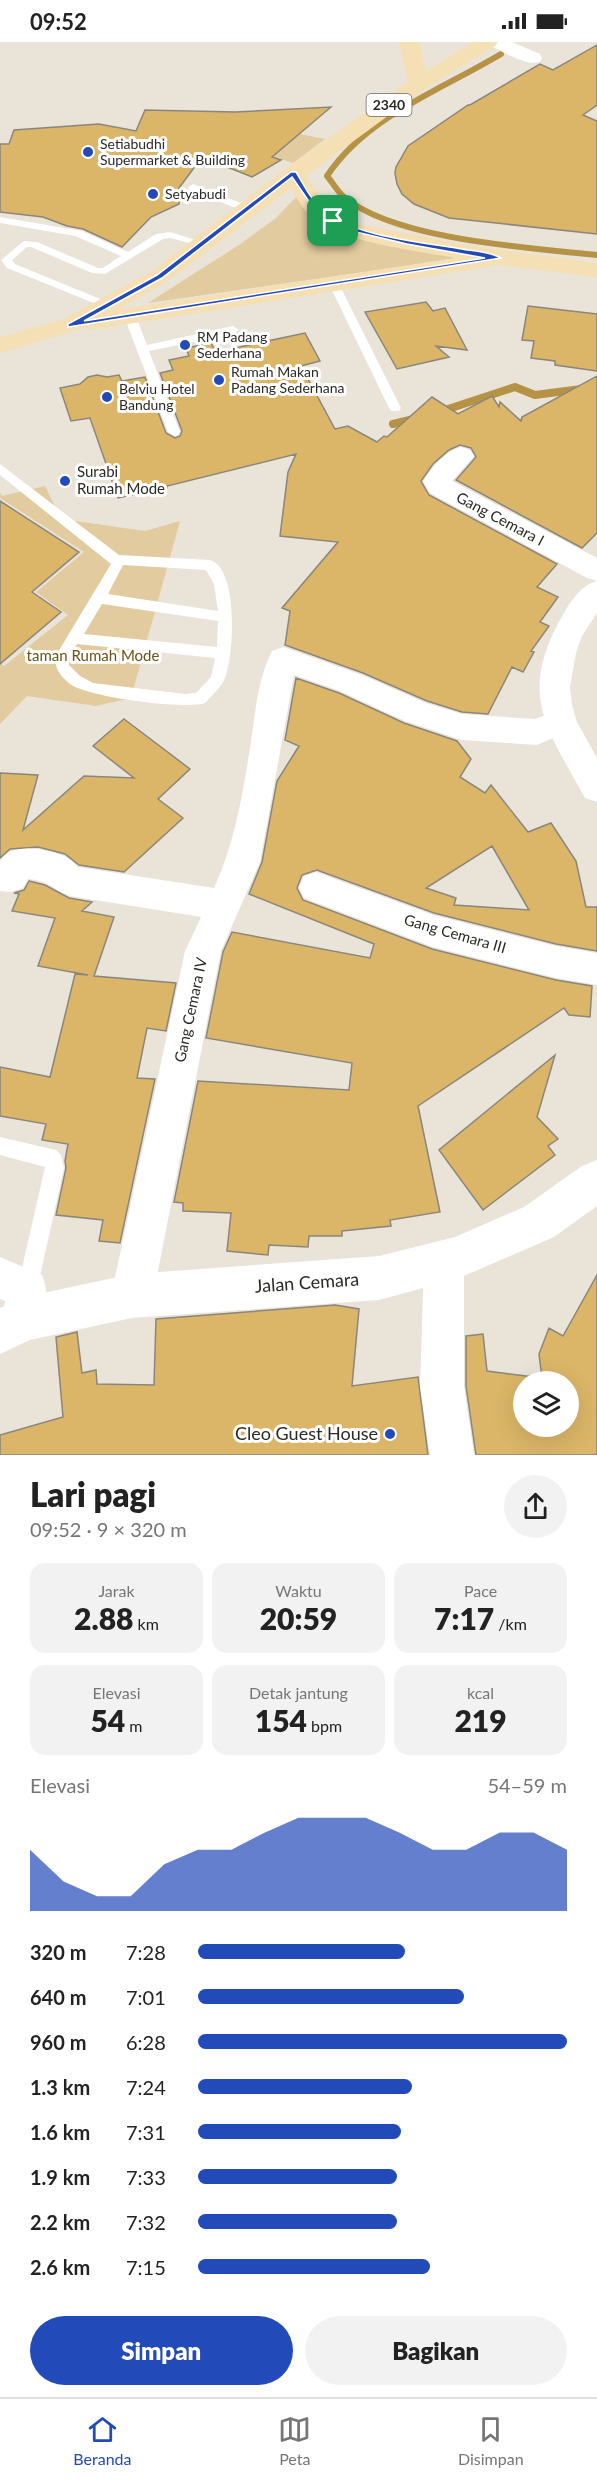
<!DOCTYPE html>
<html lang="id">
<meta charset="utf-8">
<style>
:root{--surface:#fff;--page:#f2f2f2;--text:#222;--muted:#767676;--line:#e0e0e0;--accent:#224ab8}
body{margin:0;font-family:Lato,sans-serif;background:var(--page);color:var(--text);height:100vh;display:flex;flex-direction:column;font-size:22px;white-space:nowrap}
*{box-sizing:border-box;margin:0}
p{font-size:20px;color:var(--muted)}
.icon{flex:none;width:33px;height:33px;fill:none;stroke:currentColor;stroke-width:2;stroke-linecap:round;stroke-linejoin:round}
.map{position:relative;height:1413px;overflow:hidden}
.side{display:flex;flex-direction:column;background:var(--surface);flex:1}
.side>*{flex:none}
.buttons{position:absolute;left:513px;top:1329px;display:grid;gap:12px}
.buttons a{display:grid;place-items:center;width:66px;height:66px;border-radius:50%;background:var(--surface);box-shadow:0 6px 24px #0002;font-size:30px}
.pin{position:absolute;display:grid;place-items:center;width:51px;height:51px;color:#fff;margin:-26px;border-radius:12px;box-shadow:0 3px 9px #0006}
.round{display:grid;place-items:center;flex:none;width:63px;height:63px;border-radius:32px;background:var(--page)}
.summary{display:flex;align-items:center;justify-content:space-between;height:102px;padding:0 30px}
h1{font-size:33px;font-weight:800;line-height:45px}
.metrics{display:grid;grid-template-columns:repeat(3,1fr);gap:9px;height:102px;padding:6px 30px}
.metrics div{display:grid;align-content:center;border-radius:15px;background:var(--page);text-align:center}
.metrics b{font-size:30px;font-weight:800}
.metrics small{font-size:16px;font-weight:400}
.metrics p{font-size:16px}
.chart{height:168px;padding:12px 30px}
.chart p{display:flex;justify-content:space-between}
.chart svg{width:100%;height:108px;margin-top:6px;fill:var(--accent);opacity:.7}
.cta{display:flex;gap:12px;margin-top:auto;padding:12px 30px}
.cta a{flex:1;height:69px;border-radius:36px;background:var(--accent);color:#fff;font-size:24px;font-weight:800;line-height:69px;text-align:center}
.cta a+a{background:var(--page);color:var(--text)}
ul{padding:0 30px;list-style:none;font-size:20px}
li{display:grid;grid-template-columns:96px 72px 1fr;align-items:center;height:45px}
li i{height:15px;border-radius:8px;background:var(--accent)}
.status{display:flex;justify-content:space-between;align-items:center;height:42px;padding:0 30px;background:var(--surface);direction:ltr}
.status svg{height:16px;fill:currentColor}
.tab-bar{display:flex;justify-content:space-around;align-items:center;height:84px;border-top:2px solid var(--line);background:var(--surface);font-size:16px;color:var(--muted)}
.tab-bar a{display:grid;justify-items:center;gap:3px}
.tab-bar .active{color:var(--accent)}
.map>svg:first-child{display:block}
</style>
<div class="status"><b>09:52</b><svg viewBox="0 0 49 12"><path d="M0 12V9h3v3zM5 12V6h3v6zM10 12V3h3v9zM15 12V0h3v12zM26 1h20v11H26zM47 4h2v5h-2z"/></svg></div>
<div class="map">
<svg width="597" height="1413" viewBox="0 0 597 1413">
<rect width="100%" height="100%" fill="#e9e3d8"/>
<!-- green -->
<path fill="#e2cb9e" d="M300,92L325,97L293,121L257,109L278,96Z
M305,146L309,156L353,187L469,215L148,261L239,203L276,176Z
M45,444L61,477L145,489L180,479L131,656L96,664L27,654L0,682V621L4,624L8,621L68,573L36,550L84,510L0,456V451L2,454Z"/>
<g fill="none" stroke-linecap="round" stroke-linejoin="round">
<!-- stream-far1 -->
<path stroke="#b69344" stroke-width="6" d="M501,12C441,48 367,74 327,134C333,141 338,150 344,155C395,198 531,206 597,213"/>
<!-- stream -->
<path stroke="#b69344" stroke-width="8" d="M439,370L515,345L535,353L597,345
M393,382L414,377"/>
</g>
<!-- building -->
<path fill="#dbb668" stroke="#8b867b" stroke-width="1.5" fill-rule="evenodd" d="M597,3V63L583,73L597,79V192L449,176L414,162L402,152L397,142L395,131L396,125L408,104L468,63H470L540,22L553,28Z
M331,65L272,115L281,118L252,135L202,115L179,146V162L151,175L122,205L83,187L67,184L43,175L0,170V102H9L14,88L99,82L136,89L145,68L235,70Z
M426,260L433,269L445,266L467,308L436,304L449,315L397,327L365,270Z
M528,264L597,272V329L555,323V319L531,316L534,299L522,298Z
M305,291L320,319L301,324L335,387L348,384L377,400L384,394L387,395L432,355L458,372L492,354L499,365L500,360L521,379L522,375L597,334V491L582,506L456,438L476,415L471,406L460,403L449,408L433,422L421,439L429,453L557,522L537,545L558,555L540,580L549,584L531,609L534,610L523,630L512,625L488,672L462,670L427,659L363,631L285,603L290,569L282,566L338,500L280,494L288,430L296,412L167,444V446L118,456L90,376L71,379L60,346L80,342L88,335L97,333L107,335L119,333L122,339L145,335L166,391L175,396L180,394L182,389L160,331L173,328L169,318L189,314L186,306L211,301L216,310Z
M0,459L79,510L32,550L61,570L0,622Z
M296,636L339,651L404,681L457,699L471,717L460,735L485,751L491,743L528,790L551,781L576,819L586,865H597V909L556,902L434,871L317,828L302,833L297,846L303,858L432,907L556,938L592,944L590,975L569,973L564,966L418,1064L440,1170L390,1178L391,1184L342,1189V1194H309L308,1205L269,1203L268,1213L227,1209L231,1171L183,1169V1161L174,1160L198,1039L349,1048L352,1021L206,996L223,910L232,890L370,916L374,902L249,852L262,820L277,739L299,704L285,698ZM492,804L529,868L454,863L456,856L426,846Z
M124,677L190,727L158,757L183,776L124,830L79,823L65,812L38,805L10,807L0,816V731L38,733L23,788L84,734L134,736L93,704Z
M29,839L45,843L69,856L92,860L82,869L114,875L94,934L176,941L166,989L147,986L137,1036L155,1037L120,1201L99,1199L103,1178L56,1173L66,1126L65,1119L68,1102L42,1098L46,1082L0,1074V1025L50,1035L75,932L88,933L38,924L55,876L12,869L19,852L14,851L24,848Z
M555,1013L537,1075L558,1097L548,1104L555,1113L483,1168L439,1108Z
M597,1233V1413H476L466,1344V1294L483,1292L487,1329L542,1336L539,1312L549,1286L563,1294ZM524,1340H568V1384H524Z
M335,1263L359,1267L352,1344L418,1335L428,1413H0V1393L63,1375L56,1295L77,1290L82,1331L96,1328L97,1342L154,1343L156,1277Z"/>
<g fill="none" stroke-linecap="round" stroke-linejoin="round">
<!-- lane -->
<path fill="#fff" fill-rule="evenodd" d="M193,142L251,165L252,167L243,169L189,147L188,145Z
M0,175L82,189L128,210L156,192L170,190L209,202L204,205L170,196L163,197L105,232L92,231L31,205H27L12,218L15,222L110,261V265L106,266L7,226L1,218L24,199L37,200L98,226H103L121,214L75,194L0,181Z
M333,237L338,240L401,366L399,369H391L389,366L328,240Z
M130,271L136,274L147,303L233,284L239,288L233,292L149,309L180,390L178,393L174,394L168,390L124,274Z
M0,422L119,513L210,518C239,527 234,613 225,636C221,646 212,653 205,661C184,668 87,655 70,642C60,634 55,627 55,615L111,522L0,433ZM123,523L206,528L214,542L218,569L108,552ZM102,562L218,579L217,605L84,592ZM77,602L215,616L211,635L196,651L185,652L93,641L80,634L69,623V615Z
M0,1095L56,1108L61,1113L64,1126L37,1248L34,1255L27,1258L20,1255L17,1248L45,1125L0,1113Z"/>
<!-- street -->
<path fill="#fff" fill-rule="evenodd" d="M488,0H512L540,12L542,16L540,20C524,24 505,10 490,4Z
M461,405L470,408L474,414L452,439L597,516V539L587,536L430,451L423,440C431,426 446,409 461,405Z
M283,605L362,633L426,661L462,672L535,677L561,667L572,670L576,679L572,688L537,703L462,698L405,679L340,649L294,633L260,820L221,909L153,1254L147,1269L132,1275L117,1269L111,1254L185,909L201,875L70,854C51,847 51,839 28,837L23,846L11,850L0,849C0,841 0,827 0,820C8,800 46,806 64,814C69,816 74,821 78,825L214,846C233,805 242,757 249,712C255,678 256,640 272,609Z
M316,830L433,873L556,904L597,911V943L556,936L433,905L304,856L299,845L304,834Z
M444,1199L458,1205L464,1219V1344L474,1413H430L420,1344L424,1219L430,1205Z
M0,1215L42,1233C50,1253 47,1272 39,1292L24,1298L9,1292L3,1277L5,1259L0,1257Z"/>
<!-- secondary -->
<path fill="#fff" fill-rule="evenodd" d="M597,539V571L582,594L576,611L570,645L572,663L577,680L597,716V760L585,756C548,688 518,654 560,578C569,562 579,544 597,539Z
M597,1118V1164L554,1195L471,1231L456,1237L379,1258L132,1276L30,1298L0,1312V1266L24,1255L132,1232L379,1214L455,1195L524,1165L582,1124Z"/>
<!-- primary -->
<path fill="#f5e0b5" fill-rule="evenodd" d="M399,0H419L426,29L474,0H498L495,4L426,46L306,134L329,166L341,175L364,183L465,203L597,221V235L500,223L90,288L84,286L0,311V295L62,278L152,229L285,127L408,40ZM291,146C297,156 303,168 313,176C340,200 418,209 455,216L116,268L168,239Z"/>
</g>
<!-- route -->
<path fill="#224ab8" stroke="#fff" stroke-width="1.5" fill-rule="evenodd" d="M291,130H296C304,143 311,158 322,168C350,193 419,200 456,206C470,209 489,209 501,216L68,285V282L157,233ZM292,135L317,171L331,181L352,189L407,202L485,216L84,279L162,236Z"/>
<!-- markers -->
<g fill="#224ab8" stroke="#fff" stroke-width="2">
<circle cx="88" cy="110" r="6"/>
<circle cx="153" cy="152" r="6"/>
<circle cx="185" cy="303" r="6"/>
<circle cx="219" cy="338" r="6"/>
<circle cx="107" cy="355" r="6"/>
<circle cx="65" cy="439" r="6"/>
<circle cx="390" cy="1392" r="6"/>
</g>
<g text-anchor="middle" stroke-width="6" stroke-linejoin="round" paint-order="stroke">
<!-- shield labels -->
<rect fill="#fff" stroke="#6b6966" stroke-width="1.5" x="366.5" y="52" width="45" height="22" rx="4.5"/>
<g font-size="14" font-weight="bold" fill="#2b2924">
<text x="389" y="68">2340</text>
</g>
<!-- far-poi labels -->
<g font-size="14" fill="#2b2924" stroke="#fff" text-anchor="start">
<text x="100" y="107">Setiabudhi<tspan x="100" dy="16">Supermarket &amp; Building</tspan></text>
<text x="165" y="157">Setyabudi</text>
<text x="197" y="300">RM Padang<tspan x="197" dy="16">Sederhana</tspan></text>
<text x="231" y="335">Rumah Makan<tspan x="231" dy="16">Padang Sederhana</tspan></text>
<text x="119" y="352">Belviu Hotel<tspan x="119" dy="16">Bandung</tspan></text>
</g>
<!-- poi labels -->
<g font-size="15" fill="#2b2924" stroke="#fff" text-anchor="start">
<text x="77" y="435">Surabi<tspan x="77" dy="17">Rumah Mode</tspan></text>
</g>
<!-- street labels -->
<g font-size="15" fill="#2b2924" stroke="#fff">
<text transform="translate(500 477) rotate(28)" y="5">Gang Cemara I</text>
<text transform="translate(455 892) rotate(16)" y="5">Gang Cemara III</text>
<text transform="translate(191 968) rotate(-78)" y="5">Gang Cemara IV</text>
</g>
<!-- park labels -->
<g font-size="15" fill="#6b5217" stroke="#fff">
<text x="93" y="619">taman Rumah Mode</text>
</g>
<!-- near-street labels -->
<g font-size="18" fill="#2b2924" stroke="#fff">
<text transform="translate(307 1241) rotate(-4)" y="6">Jalan Cemara</text>
</g>
<!-- near-poi labels -->
<g font-size="18" fill="#2b2924" stroke="#fff" text-anchor="end">
<text x="378" y="1398">Cleo Guest House</text>
</g>
</g>
</svg>
<div class="buttons">
<a><svg class="icon" aria-label="layers" viewBox="0 0 24 24"><path d="M12 4l9 5-9 5-9-5zM3 14l9 5 9-5"/></svg></a>
</div>
<div class="pin" style="left:333px;top:179px;background:#1e9e55"><svg class="icon" aria-label="arrive" viewBox="0 0 24 24"><path d="M6 21V4h12l-3 4 3 4H6"/></svg></div>
</div>
<section class="side">
<div class="summary"><div><h1>Lari pagi</h1><p>09:52 · 9 × 320 m</p></div><a class="round"><svg class="icon" aria-label="share" viewBox="0 0 24 24"><path d="M12 15V3M7 8l5-5 5 5M5 13v7h14v-7"/></svg></a></div>
<div class="metrics">
<div><p>Jarak</p><b>2.88<small> km</small></b></div>
<div><p>Waktu</p><b>20:59</b></div>
<div><p>Pace</p><b>7:17<small> /km</small></b></div>
</div>
<div class="metrics">
<div><p>Elevasi</p><b>54<small> m</small></b></div>
<div><p>Detak jantung</p><b>154<small> bpm</small></b></div>
<div><p>kcal</p><b>219</b></div>
</div>
<div class="chart"><p><span>Elevasi</span>54–59 m</p>
<svg viewBox="0 0 160 44" preserveAspectRatio="none"><path d="M0 44V19L10 32L20 38L30 38L40 25L50 19L60 19L70 12L80 6L90 6L100 6L110 12L120 19L130 19L140 12L150 12L160 19V44z"/></svg>
</div>
<ul>
<li><b>320 m</b>7:28<i style="width:56%"></i></li>
<li><b>640 m</b>7:01<i style="width:72%"></i></li>
<li><b>960 m</b>6:28<i style="width:100%"></i></li>
<li><b>1.3 km</b>7:24<i style="width:58%"></i></li>
<li><b>1.6 km</b>7:31<i style="width:55%"></i></li>
<li><b>1.9 km</b>7:33<i style="width:54%"></i></li>
<li><b>2.2 km</b>7:32<i style="width:54%"></i></li>
<li><b>2.6 km</b>7:15<i style="width:63%"></i></li>
</ul>
<div class="cta"><a>Simpan</a><a>Bagikan</a></div>
</section>
<nav class="tab-bar">
<a class="active"><svg class="icon" aria-label="home" viewBox="0 0 24 24"><path d="M3 11l9-7 9 7M6 9v11h12V9"/></svg>Beranda</a>
<a><svg class="icon" aria-label="map" viewBox="0 0 24 24"><path d="M3 6l6-2 6 2 6-2v14l-6 2-6-2-6 2zM9 4v14M15 6v14"/></svg>Peta</a>
<a><svg class="icon" aria-label="saved" viewBox="0 0 24 24"><path d="M7 4h10v16l-5-4-5 4z"/></svg>Disimpan</a>
</nav>
